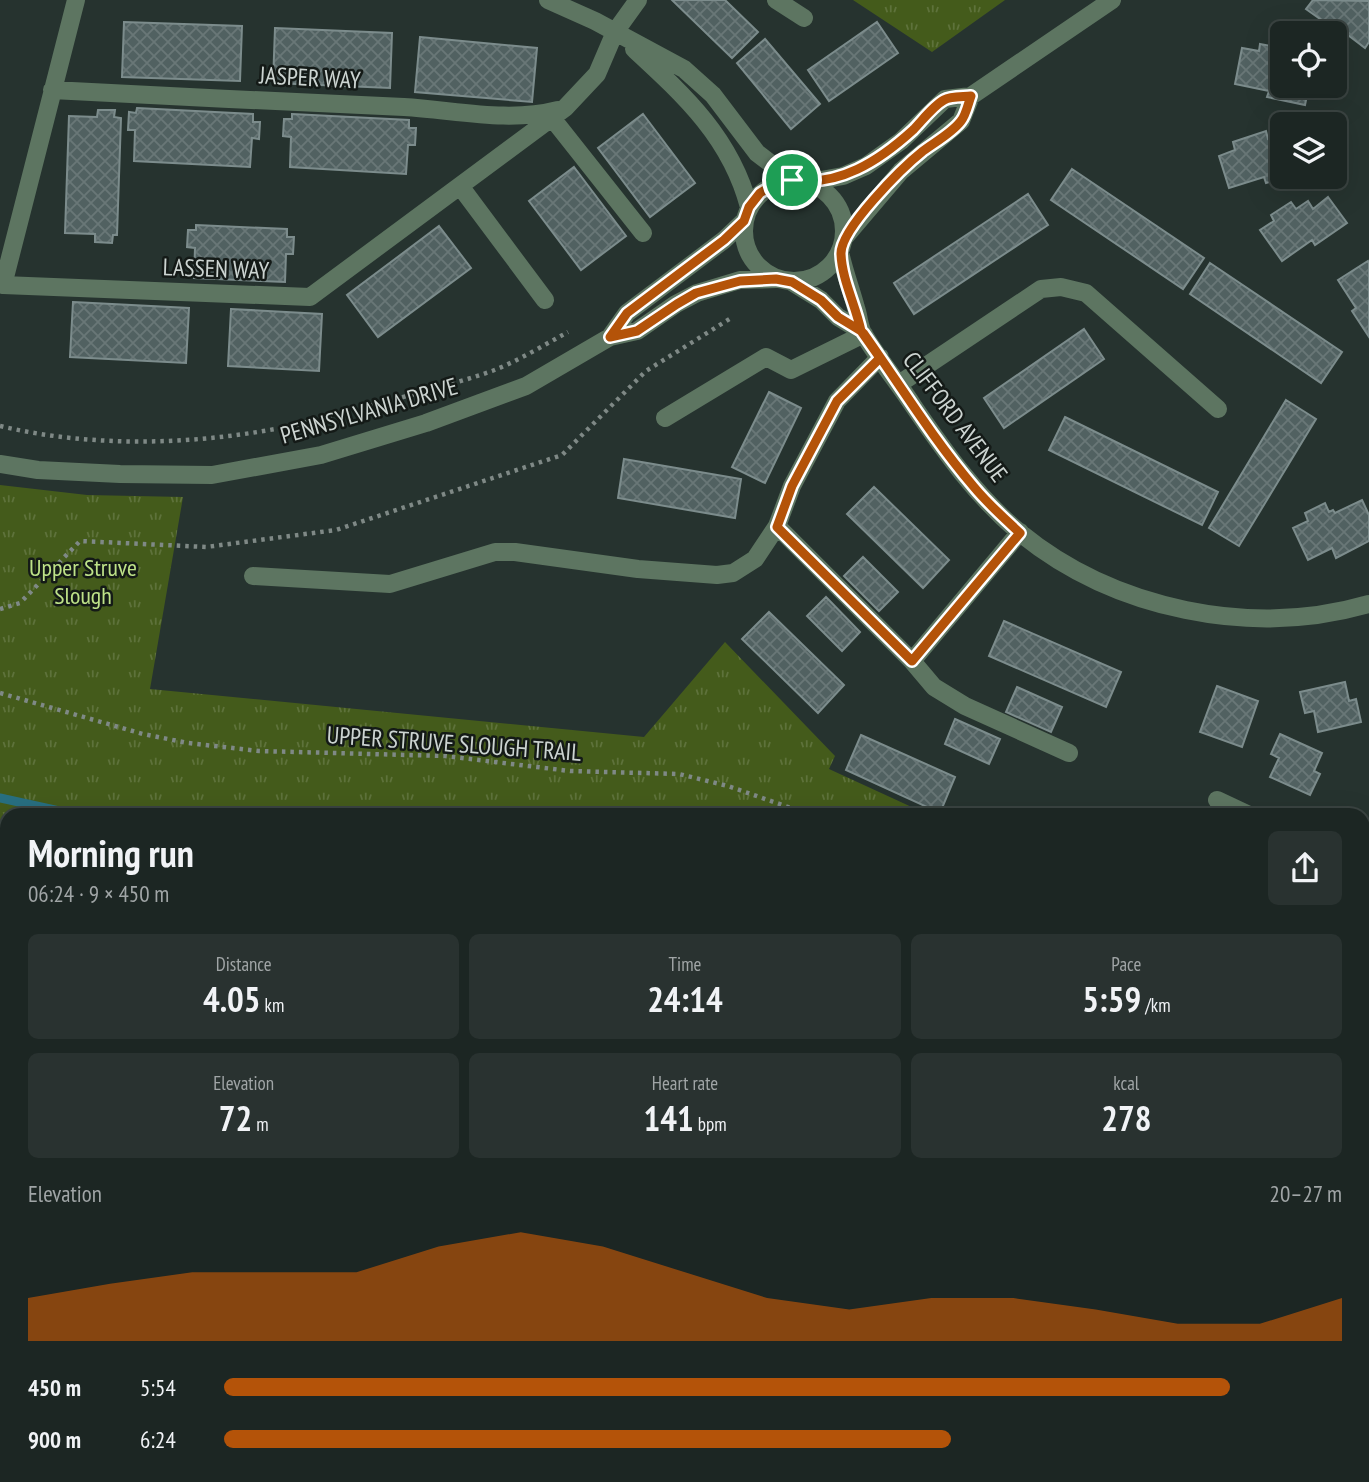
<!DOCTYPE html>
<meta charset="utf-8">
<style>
:root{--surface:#1c2623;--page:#293230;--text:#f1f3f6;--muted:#a0a5a6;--line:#3a4341;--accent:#b45309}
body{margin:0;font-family:"PT Sans Narrow",sans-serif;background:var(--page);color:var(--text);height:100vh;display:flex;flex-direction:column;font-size:26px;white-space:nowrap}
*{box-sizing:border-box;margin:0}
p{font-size:23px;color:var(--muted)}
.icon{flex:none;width:38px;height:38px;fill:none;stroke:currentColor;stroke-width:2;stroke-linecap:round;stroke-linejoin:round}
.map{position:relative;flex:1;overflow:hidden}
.panel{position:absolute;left:0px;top:808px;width:1370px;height:674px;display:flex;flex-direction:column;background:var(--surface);border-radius:21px 21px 0 0;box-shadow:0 7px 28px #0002,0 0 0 2px var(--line)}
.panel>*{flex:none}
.buttons{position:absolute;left:1270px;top:21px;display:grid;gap:14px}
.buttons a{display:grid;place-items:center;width:77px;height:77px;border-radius:10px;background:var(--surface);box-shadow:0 7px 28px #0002,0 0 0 2px var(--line);font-size:35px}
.pin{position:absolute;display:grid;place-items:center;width:60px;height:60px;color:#fff;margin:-30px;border:4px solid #fff;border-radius:50%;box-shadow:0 2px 7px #0007}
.round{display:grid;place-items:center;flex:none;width:74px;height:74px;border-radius:10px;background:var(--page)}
.head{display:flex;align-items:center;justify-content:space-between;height:119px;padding:0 28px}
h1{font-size:38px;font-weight:600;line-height:52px}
.stats{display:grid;grid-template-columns:repeat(3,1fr);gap:10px;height:119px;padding:7px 28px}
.stats div{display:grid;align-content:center;border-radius:10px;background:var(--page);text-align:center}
.stats b{font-size:35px;font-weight:600}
.stats small{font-size:19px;font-weight:400}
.stats p{font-size:19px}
.chart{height:196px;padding:14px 28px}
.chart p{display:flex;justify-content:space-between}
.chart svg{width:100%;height:126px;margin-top:7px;fill:var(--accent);opacity:.7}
ul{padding:0 28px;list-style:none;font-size:23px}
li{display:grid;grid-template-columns:112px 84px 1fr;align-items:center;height:52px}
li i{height:18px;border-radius:9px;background:var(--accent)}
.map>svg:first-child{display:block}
</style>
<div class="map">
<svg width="1369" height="1482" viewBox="0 0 1369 1482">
<defs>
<pattern id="grass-dots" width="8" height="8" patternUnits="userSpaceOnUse" patternTransform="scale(1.75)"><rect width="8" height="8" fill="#445b1b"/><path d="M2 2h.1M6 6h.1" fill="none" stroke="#5e723b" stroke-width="1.8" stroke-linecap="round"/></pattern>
<pattern id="park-tufts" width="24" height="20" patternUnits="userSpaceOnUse" patternTransform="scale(1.75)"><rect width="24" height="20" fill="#445b1b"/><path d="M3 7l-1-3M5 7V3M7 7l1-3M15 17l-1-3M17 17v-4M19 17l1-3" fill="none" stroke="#5e723b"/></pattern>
<pattern id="building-cross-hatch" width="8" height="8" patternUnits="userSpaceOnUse" patternTransform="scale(1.75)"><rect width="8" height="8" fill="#516161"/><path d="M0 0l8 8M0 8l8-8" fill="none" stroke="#697777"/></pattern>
</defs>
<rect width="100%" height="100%" fill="#26332f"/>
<!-- grass -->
<path fill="url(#grass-dots)" d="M1363,1014L1369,1016V1405L1363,1402Z"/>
<!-- park -->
<path fill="url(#park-tufts)" d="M853,0H1005L932,52Z
M0,485L87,495L183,497L150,689L644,737L725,642L835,756L829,769L929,815L7,816V971L0,972Z
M1363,1283L1369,1285V1429L1363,1426Z"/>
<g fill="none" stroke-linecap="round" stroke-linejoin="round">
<!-- stream -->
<path stroke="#286f81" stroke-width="9" d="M0,798L82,816
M1363,1193L1369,1195"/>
</g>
<!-- building -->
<path fill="url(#building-cross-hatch)" stroke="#7c8c8c" stroke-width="2" d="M672,0H725L758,32L732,58Z
M1313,0L1369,1V42L1365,48L1340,29L1335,35V33H1329L1316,24L1320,19L1306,9Z
M124,22L242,26L240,81L122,77Z
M877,22L898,53L829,101L808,70Z
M275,28L392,33L390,88L273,83Z
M420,37L537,48L532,102L415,92Z
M765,39L820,104L791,129L737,63Z
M1260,44L1281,48L1280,54L1283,55V86H1309L1305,105L1267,97L1269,91L1235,84L1242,48L1259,51Z
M137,108L253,114V122H260L259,139L252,138L250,167L134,161L135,130H128L129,112L136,113Z
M98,110H115L114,117L121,118L117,235H113L112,243L95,242V234L65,233L69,116L97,117Z
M292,114L409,120V128H416L415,145H408L406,174L290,167L291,137L283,136L284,119H292Z
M643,114L695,183L650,217L598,148Z
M1266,131L1268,139L1283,134V177H1286L1266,183L1264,177L1229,188L1219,156L1235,150L1233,142Z
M574,167L626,236L581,270L529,201Z
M1072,169L1204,258L1183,289L1051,200Z
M1028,194L1048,225L914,314L894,283Z
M1328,197L1347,223L1315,245L1312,240L1282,261L1260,230L1274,221L1271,215L1291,202L1296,209L1308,201L1313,209Z
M196,225L287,229V237H294L293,254H286L285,282L194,278L195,248L187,247L188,230H196Z
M439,226L471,268L378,337L347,295Z
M1368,261L1369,263V337L1352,311L1356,308L1338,280Z
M1210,263L1342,352L1321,383L1190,294Z
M73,302L189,308L186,363L70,357Z
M231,309L322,314L319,371L228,366Z
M1084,329L1104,359L1004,428L984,398Z
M769,392L801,408L765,483L732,467Z
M1286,400L1316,419L1239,546L1209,528Z
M1065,417L1218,492L1202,525L1049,450Z
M624,459L741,479L735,518L618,498Z
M874,487L949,560L923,588L847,514Z
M1362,500L1369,515V541L1336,558L1332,548L1308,560L1293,528L1308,521L1305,513L1325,503L1329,512L1333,510L1335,513Z
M863,557L898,592L879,611L844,576Z
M826,597L860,632L842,651L807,616Z
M769,612L844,685L818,713L742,639Z
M1004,621L1121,672L1106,707L989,656Z
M1345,682L1349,701L1356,699L1361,722L1318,732L1314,711L1305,713L1300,692Z
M1217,686L1258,701L1242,747L1200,732Z
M1017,687L1062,707L1051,732L1006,712Z
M955,719L1000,739L989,764L945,744Z
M1280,734L1322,753L1314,771L1320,774L1310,795L1270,777L1279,758L1271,754Z
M861,735L955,777L940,813L846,770Z
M0,1099L7,1101V1116L0,1148Z
M2,1467L7,1470V1475H18L30,1482H0Z
M75,1475H133V1482H104V1478L76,1480Z
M196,1475H259L250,1482H202Z
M354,1475H429L434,1482H345Z
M768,1475H806L800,1482H775Z
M892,1475H955L960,1482H896Z
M1192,1475H1235L1231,1482H1202Z
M1248,1475H1286L1283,1480L1287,1482H1244Z"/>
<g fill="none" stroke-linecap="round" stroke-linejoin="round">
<!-- path -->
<path stroke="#7f8986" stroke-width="4.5" stroke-dasharray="3.5 5" stroke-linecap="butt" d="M0,426C93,448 193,445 286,427C314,421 342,413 369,406C410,395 452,385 492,371C518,361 544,345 568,332
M0,609L20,603L80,541L206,547L336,530L562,455L646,371L731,318
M0,693L143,734L188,743L259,751L445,756L570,771L679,774L728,786L788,807L822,816
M1363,965L1369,968"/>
<!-- minor -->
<path stroke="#5d7561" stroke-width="18" d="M76,0L3,285L310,297L565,108L597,74L615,32L638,0
M548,0L595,21L684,69L713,95L757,153L792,180
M776,0L804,18
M634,49C685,96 731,138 749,207
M52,90C169,96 287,102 404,107C456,110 508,123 558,110
M552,118L643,233
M744 231a50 50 0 1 1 100 0a50 50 0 1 1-100 0Z
M810,182L843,176L866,166L901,141L945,99L971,96L1112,0
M460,186L545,300
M845,237L901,171L961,121L971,96
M840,252C844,271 851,289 856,308C859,316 859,326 863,333C878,359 898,382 914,407C945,452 977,497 1019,532C1114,610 1252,638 1369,604
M792,282L821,300L838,317L861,331
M610,337L627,313L724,240L744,221
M899,384L1041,289L1061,287L1086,293L1218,409
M665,418L766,357L791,370L864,334
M0,464L38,470L120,474L212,475L321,455L426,423L526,386L610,337L637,331L676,304L697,293L740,280L776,279
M777,526L912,661L934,687L965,706L1069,753
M253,576L390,584L495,552H515L638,569L717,575L733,573L755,559L777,526L792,486L837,401L880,357
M912,661L1020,532
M1217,800L1251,816
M1363,868L1369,871
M0,1193L7,1195
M1091,1475L1104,1482
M490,1482L493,1475
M840,1482L849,1475
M1069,1482L1072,1475"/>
</g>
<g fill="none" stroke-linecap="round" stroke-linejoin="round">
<!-- route casing -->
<g stroke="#fff" stroke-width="14">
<path id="route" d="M792,180L775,184L760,193L749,207L744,221L724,240L627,313L610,337L637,331L677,304L696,293L740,281L776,279L792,282L821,300L838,317L861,331L880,358L837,401L792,486L777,527L912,661L1020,533C1004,518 988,504 974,487C933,439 900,385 864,334L861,331C856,306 842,280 841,254C840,229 903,167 923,151C935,142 952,133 961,121C966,115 968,104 971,96C964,97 951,96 944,100C933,106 922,121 913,130C879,161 839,187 792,180"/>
</g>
<!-- route -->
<use href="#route" stroke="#b45309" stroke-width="9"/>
</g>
<g text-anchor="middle" stroke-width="5" stroke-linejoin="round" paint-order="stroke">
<!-- street labels -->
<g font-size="24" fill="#ccd4d1" stroke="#141a17">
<text transform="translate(310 78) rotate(3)" y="8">JASPER WAY</text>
<text transform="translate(216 269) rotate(2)" y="8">LASSEN WAY</text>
<text transform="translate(369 411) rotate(-16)" y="8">PENNSYLVANIA DRIVE</text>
<text transform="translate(955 417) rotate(53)" y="8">CLIFFORD AVENUE</text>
<text transform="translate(454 744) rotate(4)" y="8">UPPER STRUVE SLOUGH TRAIL</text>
</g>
<!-- park labels -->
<g font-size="24" fill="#bee288" stroke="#141a17">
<text x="83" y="576">Upper Struve<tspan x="83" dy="28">Slough</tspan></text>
</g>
</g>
</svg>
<div class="buttons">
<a><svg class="icon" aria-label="locate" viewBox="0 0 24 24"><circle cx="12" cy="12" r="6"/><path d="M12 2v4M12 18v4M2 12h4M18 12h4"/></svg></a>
<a><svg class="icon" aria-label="layers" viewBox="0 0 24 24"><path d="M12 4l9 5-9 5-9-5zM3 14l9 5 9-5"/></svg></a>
</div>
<div class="pin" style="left:792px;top:180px;background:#1e9e55"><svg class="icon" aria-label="arrive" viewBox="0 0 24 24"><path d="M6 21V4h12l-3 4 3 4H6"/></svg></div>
<section class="panel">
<div class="head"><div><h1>Morning run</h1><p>06:24 · 9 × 450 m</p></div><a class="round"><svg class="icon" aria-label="share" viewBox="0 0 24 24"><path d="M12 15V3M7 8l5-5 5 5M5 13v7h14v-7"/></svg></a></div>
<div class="stats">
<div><p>Distance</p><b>4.05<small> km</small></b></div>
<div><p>Time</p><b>24:14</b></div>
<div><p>Pace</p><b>5:59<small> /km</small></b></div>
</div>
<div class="stats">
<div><p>Elevation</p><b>72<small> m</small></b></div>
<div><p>Heart rate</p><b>141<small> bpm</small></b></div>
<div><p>kcal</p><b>278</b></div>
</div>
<div class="chart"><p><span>Elevation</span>20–27 m</p>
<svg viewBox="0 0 160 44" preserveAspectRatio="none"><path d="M0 44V29L10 24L20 20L30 20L40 20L50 11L60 6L70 11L80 20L90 29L100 33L110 29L120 29L130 33L140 38L150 38L160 29V44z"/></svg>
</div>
<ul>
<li><b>450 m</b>5:54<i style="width:90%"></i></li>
<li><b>900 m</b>6:24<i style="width:65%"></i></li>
</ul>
</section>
</div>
